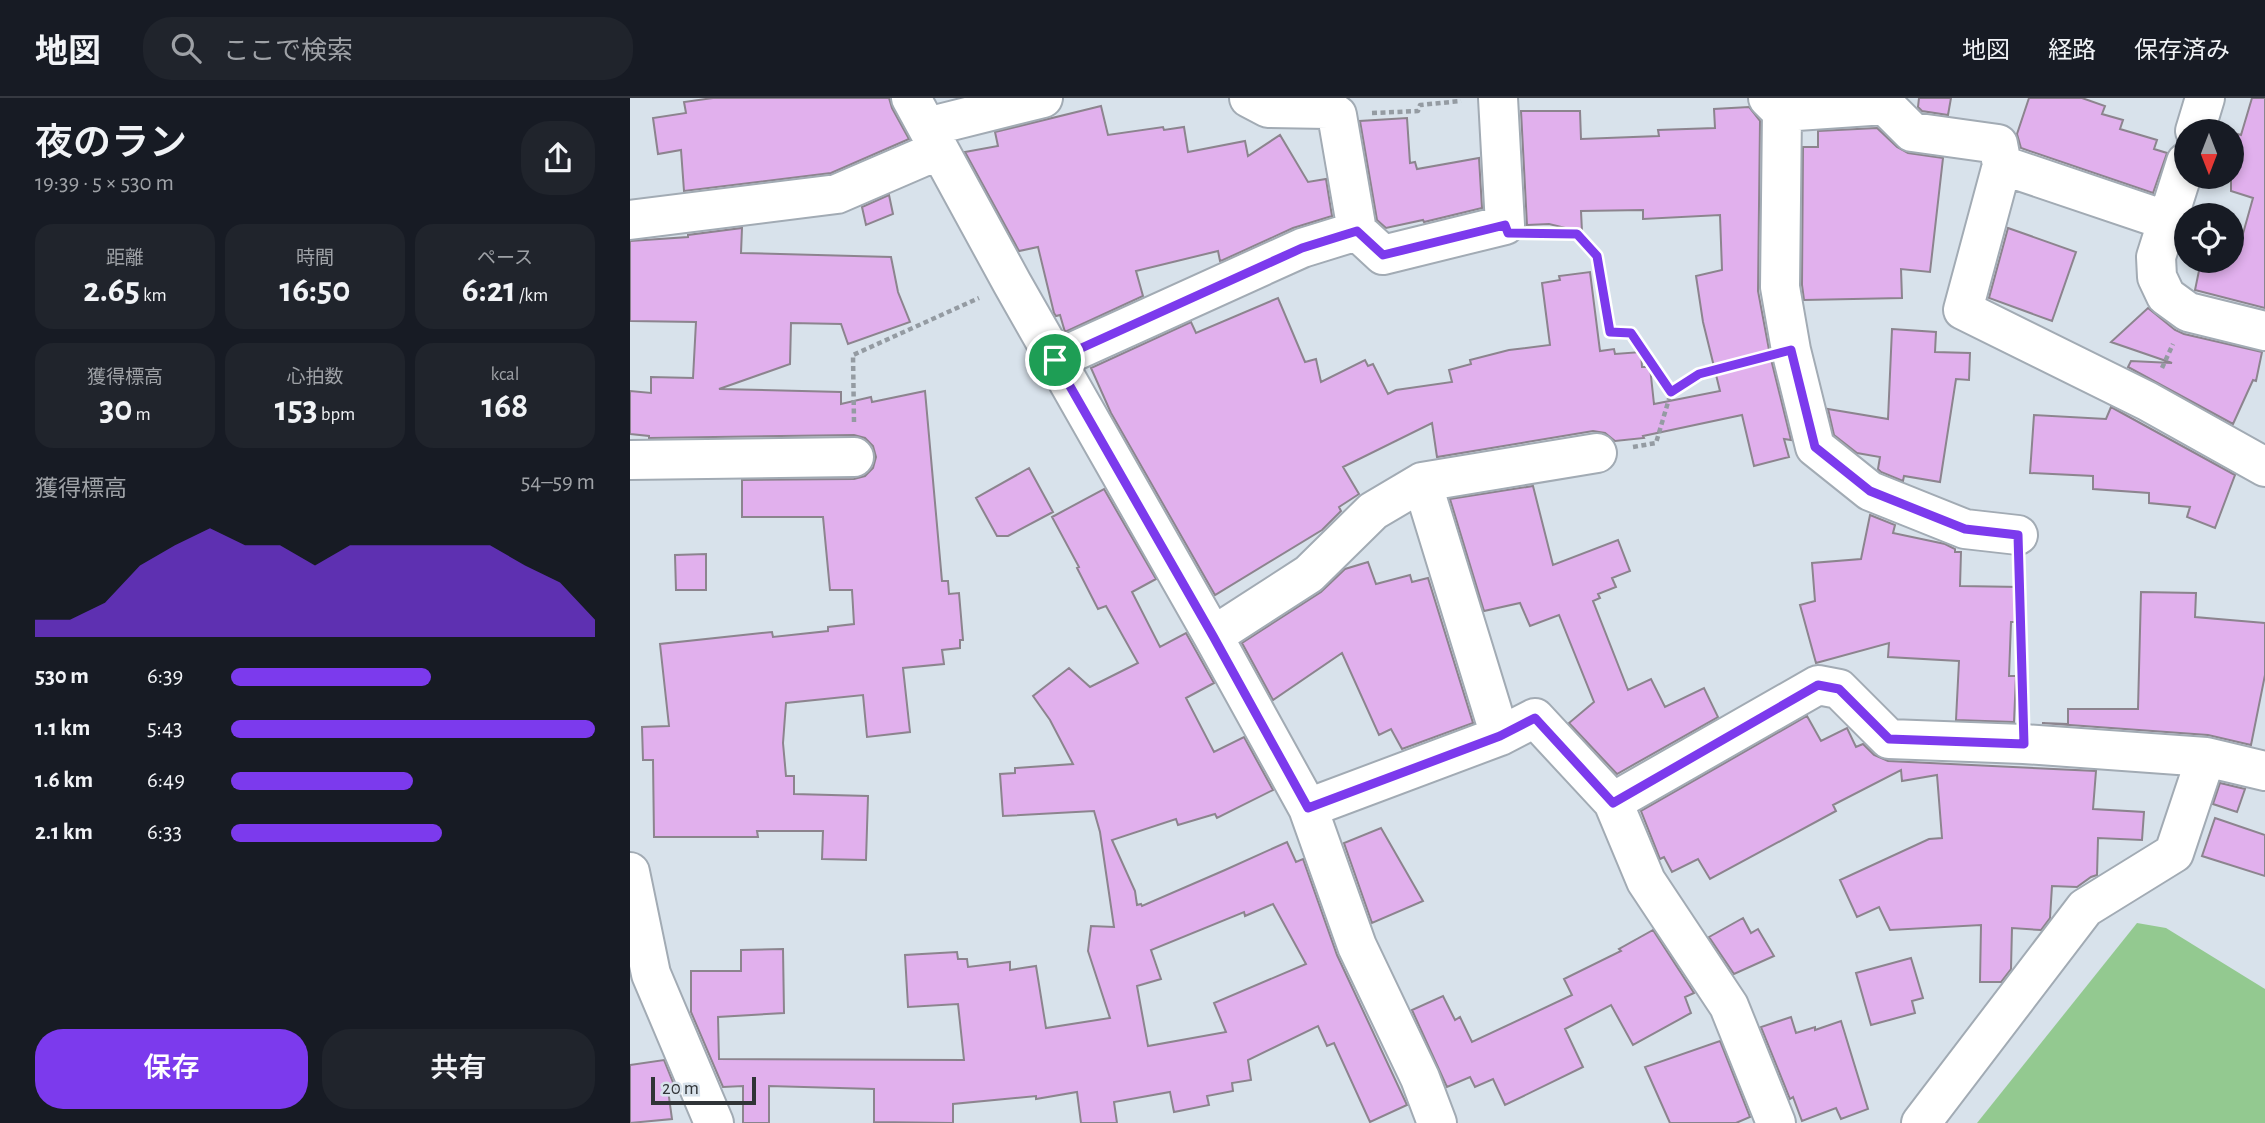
<!DOCTYPE html>
<html lang="ja">
<meta charset="utf-8">
<style>
:root{--surface:#171b24;--page:#20242c;--text:#f1f3f6;--muted:#9ea1a6;--line:#363941;--accent:#7c3aed}
body{margin:0;font-family:"Alegreya Sans","Noto Sans JP",sans-serif;background:var(--page);color:var(--text);height:100vh;display:flex;flex-direction:column;font-size:26px;white-space:nowrap}
*{box-sizing:border-box;margin:0}
p{font-size:23px;color:var(--muted)}
.icon{flex:none;width:38px;height:38px;fill:none;stroke:currentColor;stroke-width:2;stroke-linecap:round;stroke-linejoin:round}
.map{position:relative;flex:1;overflow:hidden}
.drawer{display:flex;flex-direction:column;background:var(--surface);width:630px}
.drawer>*{flex:none}
.needle{width:46px;rotate:180deg}
.tools{position:absolute;left:1544px;top:21px;display:grid;gap:14px}
.tools a{display:grid;place-items:center;width:70px;height:70px;border-radius:50%;background:var(--surface);box-shadow:0 4px 10px #0003;font-size:35px}
.scale{position:absolute;left:21px;bottom:18px;width:105px;box-sizing:border-box;padding-left:7px;border:4px solid #303437;border-top:0;font-size:19px;line-height:24px;white-space:nowrap;color:#303437;-webkit-text-stroke:5px #d8e2eb;paint-order:stroke}
.pin{position:absolute;display:grid;place-items:center;width:60px;height:60px;color:#fff;margin:-30px;border:4px solid #fff;border-radius:50%;box-shadow:0 2px 7px #0007}
.round{display:grid;place-items:center;flex:none;width:74px;height:74px;border-radius:28px;background:var(--page)}
.head{display:flex;align-items:center;justify-content:space-between;height:119px;padding:0 35px}
h1{font-size:38px;font-weight:600;line-height:52px}
.stats{display:grid;grid-template-columns:repeat(3,1fr);gap:10px;height:119px;padding:7px 35px}
.stats div{display:grid;align-content:center;border-radius:18px;background:var(--page);text-align:center}
.stats b{font-size:35px;font-weight:600}
.stats small{font-size:19px;font-weight:400}
.stats p{font-size:19px}
.chart{height:196px;padding:14px 35px}
.chart p{display:flex;justify-content:space-between}
.chart svg{width:100%;height:126px;margin-top:7px;fill:var(--accent);opacity:.7}
.primary-button{display:flex;gap:14px;margin-top:auto;padding:14px 35px}
.primary-button a{flex:1;height:80px;border-radius:28px;background:var(--accent);color:#fff;font-size:28px;font-weight:600;line-height:80px;text-align:center}
.primary-button a+a{background:var(--page);color:var(--text)}
ul{padding:0 35px;list-style:none;font-size:23px}
li{display:grid;grid-template-columns:112px 84px 1fr;align-items:center;height:52px}
li i{height:18px;border-radius:9px;background:var(--accent)}
header{display:flex;align-items:center;gap:42px;box-sizing:border-box;height:98px;padding:0 35px;background:var(--surface);border-bottom:2px solid var(--line)}
header strong{font-size:33px}
nav{display:flex;gap:38px;margin-inline-start:auto;font-size:24px}
.search{width:490px;height:63px;background:var(--page);display:flex;align-items:center;gap:18px;box-sizing:border-box;padding:0 24px;border-radius:28px;color:var(--muted);font-size:26px}
main{display:flex;flex:1;min-height:0}
.map>svg:first-child{display:block}
</style>
<header>
<strong>地図</strong>
<div class="search"><svg class="icon" aria-label="search" viewBox="0 0 24 24"><circle cx="10" cy="10" r="6"/><path d="M15 15l6 6"/></svg>ここで検索</div>
<nav><a>地図</a><a>経路</a><a>保存済み</a></nav>
</header>
<main>
<section class="drawer">
<div class="head"><div><h1>夜のラン</h1><p>19:39 · 5 × 530 m</p></div><a class="round"><svg class="icon" aria-label="share" viewBox="0 0 24 24"><path d="M12 15V3M7 8l5-5 5 5M5 13v7h14v-7"/></svg></a></div>
<div class="stats">
<div><p>距離</p><b>2.65<small> km</small></b></div>
<div><p>時間</p><b>16:50</b></div>
<div><p>ペース</p><b>6:21<small> /km</small></b></div>
</div>
<div class="stats">
<div><p>獲得標高</p><b>30<small> m</small></b></div>
<div><p>心拍数</p><b>153<small> bpm</small></b></div>
<div><p>kcal</p><b>168</b></div>
</div>
<div class="chart"><p><span>獲得標高</span>54–59 m</p>
<svg viewBox="0 0 160 44" preserveAspectRatio="none"><path d="M0 44V38L10 38L20 32L30 19L40 12L50 6L60 12L70 12L80 19L90 12L100 12L110 12L120 12L130 12L140 19L150 25L160 38V44z"/></svg>
</div>
<ul>
<li><b>530 m</b>6:39<i style="width:55%"></i></li>
<li><b>1.1 km</b>5:43<i style="width:100%"></i></li>
<li><b>1.6 km</b>6:49<i style="width:50%"></i></li>
<li><b>2.1 km</b>6:33<i style="width:58%"></i></li>
</ul>
<div class="primary-button"><a>保存</a><a>共有</a></div>
</section>
<div class="map">
<svg width="1635" height="1025" viewBox="0 0 1635 1025">
<rect width="100%" height="100%" fill="#d8e2eb"/>
<!-- green -->
<path fill="#93c990" d="M1507,825L1536,830L1635,891V1025H1347Z"/>
<!-- building -->
<path fill="#e1b0ed" stroke="#8c848e" stroke-width="2" fill-rule="evenodd" d="M83,0H259L262,10L279,41L201,75L54,93L51,52L28,56L23,20L56,15L54,4Z
M1289,0H1321L1318,17L1292,13L1288,9Z
M1399,0H1452L1475,8L1472,16L1493,22L1490,31L1527,42L1524,51L1537,55L1523,95L1391,50L1387,36Z
M1622,0H1635V210L1565,192L1571,163H1601V155L1607,157L1623,100L1601,93V34L1611,37Z
M471,8L478,37L533,29L534,32L554,29L558,54L615,43L618,58L650,37L678,84L696,81L702,118L663,130L593,162L590,163L588,153L506,173L513,198L435,234L430,217L426,218L424,215L408,149L389,153L335,54L368,48L365,34Z
M1119,9L1130,23L1128,193L1140,257L1161,342L1154,341L1159,359L1124,368L1112,317L1013,338L1014,340L985,343L975,335L963,333L807,359L802,325L713,369L729,396L709,409L711,413L692,432L585,497L481,315L461,270L561,224L566,235L648,200L675,264L686,261L691,284L735,262L738,268L743,266L758,296L766,292L822,284L819,272L841,266L840,262L879,252L920,247L912,185L930,182L929,178L960,174L970,253L984,251L985,256L1011,254L1012,269H1020L1024,306L1090,293L1073,224L1066,178L1092,172L1090,117L1013,121V112L951,113L952,134L919,126L897,127L891,13H950L951,41L1029,38L1028,32L1085,30L1084,11Z
M777,20L780,65L785,64L787,71L849,60L852,110L794,124L793,122L756,130L747,122L730,23Z
M1247,30L1267,49L1278,55L1313,60L1300,174L1271,171L1272,200L1174,202L1172,187L1173,49H1188V33Z
M259,97L263,116L236,127L232,109Z
M112,130L111,155L261,159L268,194L280,224L218,246L211,226L161,225L160,266L89,291L211,294V306L241,299L242,304L295,293L312,483H318L319,496L329,495L333,542H330V550L312,552L314,566L273,570L280,634L237,639L233,597L156,605L153,645L156,678H164V696L238,698L236,762L192,761L193,733H127L128,739H24L23,662H13L12,629L39,628L30,546L142,534L143,539L198,533V529L224,526L222,492H200L193,419H112V382L224,381L235,378L243,370L246,359L243,348L235,340L224,337L19,340V338L0,336V293L21,295V279L63,280L66,224L0,223V143L58,139V137Z
M1378,130L1446,154L1422,223L1359,200Z
M1518,210L1545,232L1554,236L1632,254L1626,283L1623,282L1603,326L1498,269L1501,263L1542,265L1481,244Z
M1262,231L1306,234L1305,254L1340,255L1339,282L1326,281L1310,384L1274,378L1273,383L1251,374L1248,371L1250,359L1227,355L1204,337L1198,311L1258,321Z
M1481,309L1605,377L1585,430L1557,419L1560,409L1519,405V395L1463,391V378L1400,375L1404,317L1476,321Z
M399,370L423,414L378,438H367L346,400Z
M903,388L923,467L988,442L1000,473L982,480L986,489L968,496L970,500L963,503L998,592L1021,581L1035,609L1074,590L1088,619L987,676L939,625L964,604L929,517L900,528L890,505L854,513L820,401Z
M474,391L526,481L502,494L530,549L556,535L584,585L556,600L584,654L614,639L643,692L587,720L585,716L548,727L546,721L482,742L505,793L507,807L511,806L512,808L595,772L657,744L666,764L673,761L707,857L777,1007L740,1024L704,945L697,948L688,928L618,962L621,982L602,985L603,993L577,998L579,1007L544,1014L540,994L484,1004L487,1025H451L447,994L406,1001V998L323,1006V1025L244,1024V991L139,988V1025H113V988L93,989L61,914V873H111V852L153,851L154,915L88,919L89,961L334,962L328,906L278,909L275,857L327,854L328,861H337L338,869L380,864V872L406,868L416,930L480,920L458,853L461,828L484,829L470,734L464,713L373,718L370,676L385,675V670L443,666L420,622L403,598L439,570L460,589L508,565L476,508L468,511L447,470L449,469L422,419ZM643,806L676,866L584,905L596,934L518,948L507,888L531,881L521,852L614,814L615,818Z
M1240,417L1265,427L1263,435L1315,446L1325,451V454H1331L1330,488L1390,489L1389,524H1381L1379,578H1386L1384,624L1326,622L1329,563L1258,559L1259,545L1186,565L1170,507L1185,503L1182,465L1231,461Z
M76,456V492H46L45,457Z
M738,464L746,486L780,477L782,484L798,480L843,625L772,651L761,631L749,637L712,555L643,602L612,545L691,494L715,471Z
M1511,494L1566,495L1565,519L1635,525V577L1621,647L1578,637L1412,625L1438,626V611H1508Z
M1177,618L1191,643L1217,630L1226,649L1233,646L1244,657L1258,663L1466,673L1463,711L1514,714L1512,742L1468,740L1467,777L1461,779L1447,789L1422,788L1420,820L1411,832L1382,830L1381,871L1371,884H1350L1351,827L1260,832L1249,809L1227,819L1210,782L1299,741L1312,740L1307,677L1272,683L1271,672L1203,707L1206,713L1080,781L1068,761L1042,774L1034,759L1030,761L1011,713Z
M1590,685L1615,691L1607,714L1583,706Z
M1585,720L1635,737V778L1572,758Z
M751,730L793,803L742,825L714,745Z
M1113,820L1121,835L1128,831L1144,858L1104,876L1079,839Z
M1023,832L1064,895L1055,899L1061,915L1003,947L981,907L935,931L953,969L875,1007L863,981L845,989L840,979L817,989L782,912L813,898L825,922L830,919L842,944L942,897L934,881L991,853L989,851Z
M1281,860L1293,900L1282,903L1285,915L1241,927L1226,875Z
M1161,919L1166,935L1185,929V932L1211,923L1238,1011L1211,1021L1206,1010L1172,1023L1163,999L1160,1001L1131,929Z
M1090,943L1120,1019L1106,1025H1040L1015,969Z
M34,962L46,992H38L42,1021L0,1025V967Z"/>
<g fill="none" stroke-linecap="round" stroke-linejoin="round">
<!-- street casing -->
<g stroke="#a2abb4" stroke-width="42">
<path id="street" d="M281,0L382,185L583,538L678,710L727,848L790,980L807,1025
M619,0L638,10L698,11L707,17L727,133
M1138,0L1152,14L1150,189L1161,252L1185,349L1240,393L1335,431L1388,437
M1152,14L1255,7L1282,34L1368,46L1372,67L1538,123
M297,29L413,0
M1565,33L1575,0
M1556,64L1526,159L1527,179L1536,198L1558,214L1635,233
M1372,67L1333,212L1517,303L1635,369
M0,122L207,96L309,52
M425,262L672,150L727,133L753,157L875,127L868,0
M0,362L224,359
M792,384L870,638
M583,538L679,476L743,413L792,384L967,355
M983,704L1016,783L1099,908L1146,1025
M678,710L870,638L905,620L983,704L1188,587L1209,591L1259,641L1394,646L1576,659L1635,673
M0,774L21,876L84,1025
M1291,1025L1455,810L1544,755L1576,659"/>
</g>
<!-- path -->
<path stroke="#949ba2" stroke-width="4.5" stroke-dasharray="5 3.5" stroke-linecap="butt" d="M742,15L788,13L790,7L831,3
M909,135L947,136L966,158L980,234L1001,235L1041,294
M1532,270L1543,246
M224,324L223,257L349,200
M1003,349L1026,345L1041,294L1069,276L1127,261
M1389,473L1393,611"/>
<!-- street -->
<use href="#street" stroke="#fff" stroke-width="38"/>
</g>
<g fill="none" stroke-linecap="round" stroke-linejoin="round">
<!-- route casing -->
<g stroke="#fff" stroke-width="14">
<path id="route" d="M875,127L878,135L947,136L967,158L980,234L1001,235L1041,294L1069,276L1161,252L1185,349L1240,393L1335,431L1388,437L1394,646L1259,641L1209,591L1188,587L983,705L905,620L870,638L678,710L583,538L425,262L672,150L727,133L753,157Z"/>
</g>
<!-- route -->
<use href="#route" stroke="#7c3aed" stroke-width="9"/>
</g>
</svg>
<div class="tools">
<a><svg class="needle" viewBox="-14 -14 28 28"><path d="M0-13l5 13h-10z" fill="#e53935"/><path d="M0 13l5-13h-10z" fill="#9ea1a6"/></svg></a>
<a><svg class="icon" aria-label="locate" viewBox="0 0 24 24"><circle cx="12" cy="12" r="6"/><path d="M12 2v4M12 18v4M2 12h4M18 12h4"/></svg></a>
</div>
<div class="scale">20 m</div>
<div class="pin" style="left:425px;top:262px;background:#1e9e55"><svg class="icon" aria-label="arrive" viewBox="0 0 24 24"><path d="M6 21V4h12l-3 4 3 4H6"/></svg></div>
</div>
</main>
